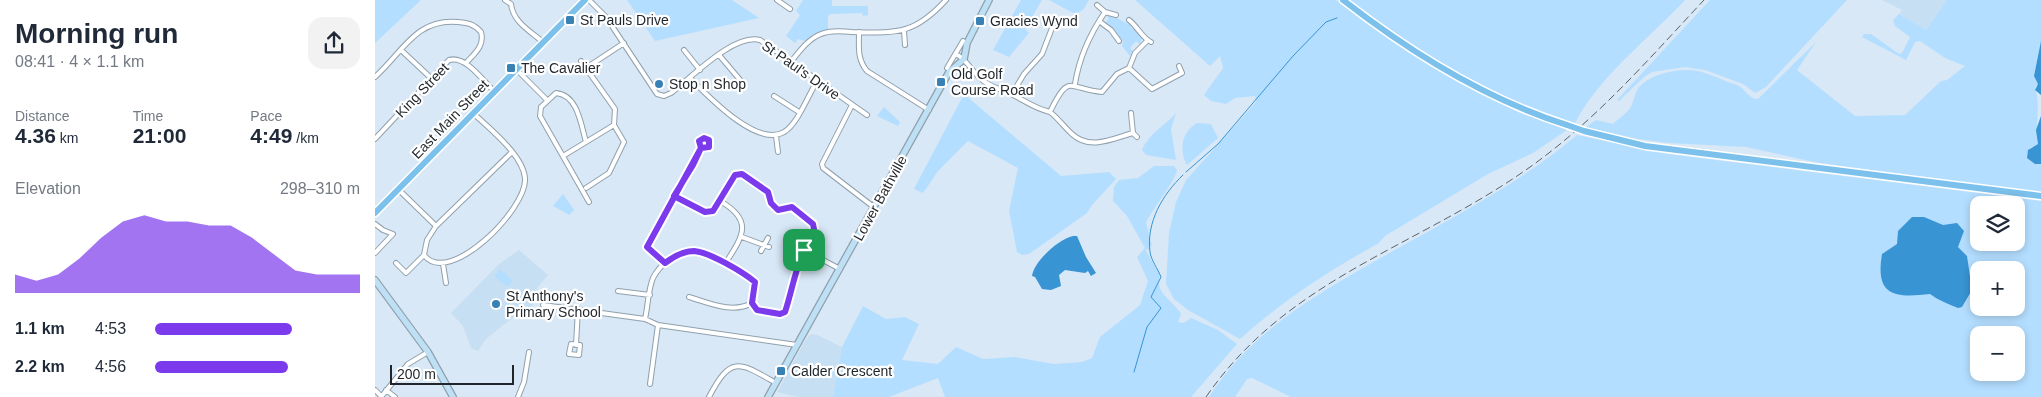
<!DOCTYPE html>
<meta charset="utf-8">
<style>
:root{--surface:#fff;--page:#f2f2f3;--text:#1f2937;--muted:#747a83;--accent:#7c3aed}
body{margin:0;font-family:Arial,sans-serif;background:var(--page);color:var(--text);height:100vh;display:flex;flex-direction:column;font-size:19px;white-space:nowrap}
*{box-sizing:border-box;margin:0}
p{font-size:16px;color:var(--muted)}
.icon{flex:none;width:28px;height:28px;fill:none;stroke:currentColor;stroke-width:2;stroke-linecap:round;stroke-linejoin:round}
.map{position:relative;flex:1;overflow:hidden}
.details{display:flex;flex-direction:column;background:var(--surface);width:375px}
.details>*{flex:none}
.tools{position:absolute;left:1595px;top:196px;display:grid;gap:10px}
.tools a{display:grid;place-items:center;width:55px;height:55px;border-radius:10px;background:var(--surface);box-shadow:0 2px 8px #0003;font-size:25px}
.scale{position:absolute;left:15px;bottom:12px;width:124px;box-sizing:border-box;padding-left:5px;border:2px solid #1f252a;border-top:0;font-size:14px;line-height:18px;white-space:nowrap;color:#1f252a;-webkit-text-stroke:4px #fff;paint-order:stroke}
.pin{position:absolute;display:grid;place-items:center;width:42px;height:42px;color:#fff;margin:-21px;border-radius:10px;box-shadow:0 2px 8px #0006}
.round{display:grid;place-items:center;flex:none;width:52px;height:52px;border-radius:15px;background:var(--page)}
.overview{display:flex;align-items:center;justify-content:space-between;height:85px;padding:0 15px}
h1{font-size:28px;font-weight:600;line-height:38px}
.figures{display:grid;grid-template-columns:repeat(3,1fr);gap:8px;height:85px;padding:5px 15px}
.figures div{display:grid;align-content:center}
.figures b{font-size:21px;font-weight:600}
.figures small{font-size:14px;font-weight:400}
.figures p{font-size:14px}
.chart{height:140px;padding:10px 15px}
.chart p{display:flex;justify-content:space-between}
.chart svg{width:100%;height:90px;margin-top:5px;fill:var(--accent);opacity:.7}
ul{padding:0 15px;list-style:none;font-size:16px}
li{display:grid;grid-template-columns:80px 60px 1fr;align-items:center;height:38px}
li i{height:12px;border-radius:6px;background:var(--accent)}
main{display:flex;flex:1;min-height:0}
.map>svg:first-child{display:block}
</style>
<main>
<section class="details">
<div class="overview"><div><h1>Morning run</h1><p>08:41 · 4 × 1.1 km</p></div><a class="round"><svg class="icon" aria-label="share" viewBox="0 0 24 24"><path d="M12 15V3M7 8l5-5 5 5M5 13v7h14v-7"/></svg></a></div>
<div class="figures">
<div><p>Distance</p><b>4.36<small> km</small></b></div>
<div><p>Time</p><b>21:00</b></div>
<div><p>Pace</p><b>4:49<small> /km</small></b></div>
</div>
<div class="chart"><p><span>Elevation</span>298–310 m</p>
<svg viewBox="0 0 160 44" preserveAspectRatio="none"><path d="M0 44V35L10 38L20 35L30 27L40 17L50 9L60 6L70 9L80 9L90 11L100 11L110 17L120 25L130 33L140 35L150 35L160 35V44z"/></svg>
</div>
<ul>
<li><b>1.1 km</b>4:53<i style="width:67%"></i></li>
<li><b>2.2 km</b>4:56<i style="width:65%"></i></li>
</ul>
</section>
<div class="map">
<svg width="1666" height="397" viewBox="0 0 1666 397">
<rect width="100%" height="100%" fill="#d8e8f6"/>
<!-- built -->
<path fill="#c7dff2" d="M1507,0H1572L1551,30L1524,14L1527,10Z
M144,250L173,275L162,288L157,309L144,313L127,326L111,339L103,351L96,348L88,326L76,313L124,264Z
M436,334L442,335L467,347L458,397H423L402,392L430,341Z"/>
<!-- green -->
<path fill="#b4deff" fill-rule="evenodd" d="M0,0H46L0,43Z
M252,0H357L384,18L280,41Z
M428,0H457V6H493V15L488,16L487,13L456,14L453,16V30L439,34L430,41L423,39L420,43L411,36L425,15L421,11Z
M646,0H667L650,29L654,33L634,57L618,50Z
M674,0H714L708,10L700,14Z
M760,0H961L1029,48L1089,85L1143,112L1192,130L1158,153L1113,174L1010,236L1004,243C955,270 907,301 865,339L813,310L799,299L791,284L794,233L801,202L811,180L881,102L880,96L860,98L851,104L836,101L829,95L848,68L845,56L835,66Z
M974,0H1310C1273,40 1225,75 1200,123L1197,124C1114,97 1043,51 974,0Z
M1335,0H1472L1391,87L1380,93L1368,84L1330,70L1310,67L1277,72L1269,77L1244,101L1242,100Z
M1572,0H1666V41L1659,76L1664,84L1660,87C1666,106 1660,123 1663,144L1655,148L1660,164H1666V194L1439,162L1371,147L1294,143L1263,139L1211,127L1221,120L1238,124C1243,119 1251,114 1255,108C1259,102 1259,94 1264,87C1278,72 1311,66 1330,73C1340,76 1351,82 1362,85C1370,88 1374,100 1383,99L1441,42L1422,70L1480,116L1530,115L1566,81L1572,80L1590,66L1570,58L1545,41L1540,42L1531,60L1487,37L1489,34H1496L1524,54L1527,53L1535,37L1520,26L1518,20L1524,14L1551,30Z
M731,16H738L755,25L757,29L760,27L767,37L765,45L761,41L755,48L758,51L755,56L747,46L748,41L731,22L734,18Z
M589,94L686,176L734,172L741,179L717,205L712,213L654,254L647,255L642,252L634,211L643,168L593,141L563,171L548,193L539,189Z
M509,107L525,122L523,126L502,116Z
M801,113L796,129L801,160L771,155L767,150C774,133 790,126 801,113Z
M822,123L836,124L843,138L812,165C804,151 806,132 822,123Z
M1202,135L1293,154L1666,201V397H916L877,378L872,379L860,397H834C876,331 942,294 1009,256C1075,219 1144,184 1202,135ZM1604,205H1641V242H1604ZM1604,270H1641V308H1604ZM1604,335H1641V372H1604Z
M779,166H799L802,170C800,182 777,209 771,223L777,245L774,250L770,249L785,275C780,295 797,299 806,314L803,322L809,323L816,318L843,330L862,344L816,397H570L563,378L514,397H458L467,347L488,306L511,319L530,317L544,324L527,360L563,364L581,347L608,359L640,357L679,364L707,362L717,358L725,337L765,305L773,281L762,257L770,248L752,216L738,201L739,187L744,180L763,178Z
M188,194L199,210L194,215L178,206Z
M125,269L138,281L132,287L119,276Z"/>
<!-- water -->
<path fill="#3894d3" d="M1666,41V95L1660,90L1663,84L1659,76Z
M1666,116V164H1660L1652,158L1653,150L1663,144L1661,130Z
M1537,217H1549L1568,225L1582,223L1589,231L1583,247L1592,256L1597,290L1587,307L1583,308C1573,304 1563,300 1555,294C1519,298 1500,296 1507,254L1522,244L1523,231Z
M698,236H702L711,257L721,273L716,276L713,271L710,273L690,270L684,275L686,286L676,290L667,289L660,277L657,276C659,261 684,239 698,236Z"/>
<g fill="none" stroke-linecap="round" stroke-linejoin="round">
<!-- stream -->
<path stroke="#3894d3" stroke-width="1" d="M811,172L843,144L918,56L951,22L962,18
M759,372L772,327L786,308L776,297L786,277C783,269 776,260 775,252C771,222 788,194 808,175"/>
<!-- minor casing -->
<g stroke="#90a0ad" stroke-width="6">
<path id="minor" d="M130,0L136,4C138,22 155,31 168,42
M214,0L231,17L282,94L289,96L296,93C317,77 359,33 385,40L492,115
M402,0L415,9
M722,5L730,12L741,15
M754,20C762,26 768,39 776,42
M724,21L736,30L744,41
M529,31L530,45
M484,32C484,47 482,59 492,71L554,110
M26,50L57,79
M309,50L325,70
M581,54C592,60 596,70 605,78C614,87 626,89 636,94C651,101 658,108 675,112C694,72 694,89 727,92L742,74L754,68
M344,55L366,81
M206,61L240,109L239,125L249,142L234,173L211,188
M415,63C424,52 433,39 446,34C455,30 467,31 477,32C522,33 539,35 571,0
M211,68L249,43
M572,68L588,41
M754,68L777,89L807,73L804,66
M754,68L760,53L772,41
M141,69L172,100
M0,77C28,52 41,18 83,22C93,23 99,24 106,32C110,46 99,54 91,63
M315,78C333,96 382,148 409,132C422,125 434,94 442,81
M700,84C704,58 715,34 730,12
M637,94L649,74L667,54L679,23
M399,96L424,112
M477,105L447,164L448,168L500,208
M675,112C684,119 689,127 697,134C715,151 739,138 758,133L762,137
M756,113L758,133
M401,136L403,152
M323.5 144a5.5 5.5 0 1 1 11 0a5.5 5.5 0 1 1-11 0Z
M0,139L74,60C91,55 108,81 119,91
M211,142C206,125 203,95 181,93L166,107L165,116L214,202
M188,156L239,125
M24,190L61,226L137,152
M345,201C380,221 367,237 350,264
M0,224L8,230L18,234L0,253
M61,226L52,240L49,255C74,288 153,208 150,178C148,155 114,128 98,113
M367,237L394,247
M429,250L465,269
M386,251L393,238
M21,263L31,273L49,255
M290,263L274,250L273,244C284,228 291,213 299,196C307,179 318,165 326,148
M68,264L71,283
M243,291L275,295
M314,297C335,303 357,314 377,303
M168,305L270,319L283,325L422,345
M270,319C273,306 273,290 278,278C285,264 302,251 318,251C332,251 369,272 380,282L377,303L381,310L407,314L417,289L421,270L440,228L437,223L417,207L403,210L397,203L393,193L367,174L360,175L338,211L330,212L299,196
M196,344L205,345L204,355L194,354Z
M201,345L203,309
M275,384L283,325
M0,390L6,396
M11,390L20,397
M6,397L33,364L53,352
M143,397L149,382L154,352
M334,397C356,355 364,362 401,383"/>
</g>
<!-- secondary casing -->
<g stroke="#90a0ad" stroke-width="8">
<path id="secondary" d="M0,280L53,352L78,397
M393,397L574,72L589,59L592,43L614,0"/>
</g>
<!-- primary casing -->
<g stroke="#fff" stroke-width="9">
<path id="primary" d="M968,0C1036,53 1110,99 1192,125
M1209,131L1270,146L1666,196
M0,213L210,0"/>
</g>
<!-- minor -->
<use href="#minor" stroke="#fff" stroke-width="4"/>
<!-- secondary -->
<use href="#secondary" stroke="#bee0f5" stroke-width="5.5"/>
<!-- primary -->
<use href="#primary" stroke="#7cc1eb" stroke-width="6"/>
<!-- rail -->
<path stroke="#5a636b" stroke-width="1" stroke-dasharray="8 4" stroke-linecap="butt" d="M831,397C911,281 1035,249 1145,174C1216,126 1271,62 1329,0"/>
<!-- primary-bridge casing -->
<g stroke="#fff" stroke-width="9" stroke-linecap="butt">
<path id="primary-bridge" d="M1192,125L1209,131"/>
</g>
<!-- primary-bridge -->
<use href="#primary-bridge" stroke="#7cc1eb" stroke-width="6"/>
</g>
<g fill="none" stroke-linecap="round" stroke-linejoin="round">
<!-- route casing -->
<g stroke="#fff" stroke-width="10">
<path id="route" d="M429,250L439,229L438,224L417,207L403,210L396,203L393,192L367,174L360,175L338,211L330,212L299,196L318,165L326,148L324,141L329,138L334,140V147L326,148L272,247L290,263C298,257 308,251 319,251C334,252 368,272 380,282L377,303L382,310L405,314L410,312C417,291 420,270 429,250"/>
</g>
<!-- route -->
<use href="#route" stroke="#7c3aed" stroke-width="6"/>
</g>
<!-- markers -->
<g fill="#3881b5" stroke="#fff" stroke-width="2">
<rect x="190" y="15" width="10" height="10" rx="2.5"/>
<rect x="600" y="16" width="10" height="10" rx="2.5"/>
<rect x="131" y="63" width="10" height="10" rx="2.5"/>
<rect x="561" y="77" width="10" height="10" rx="2.5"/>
<circle cx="284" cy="84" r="5"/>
<circle cx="121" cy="304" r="5"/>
<rect x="401" y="366" width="10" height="10" rx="2.5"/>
</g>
<g text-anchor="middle" stroke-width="4.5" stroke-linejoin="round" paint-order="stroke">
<!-- poi labels -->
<g font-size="14" fill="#1f252a" stroke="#fff" text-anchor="start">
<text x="205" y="25">St Pauls Drive</text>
<text x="615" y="26">Gracies Wynd</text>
<text x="146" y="73">The Cavalier</text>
<text x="576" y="79">Old Golf<tspan x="576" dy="16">Course Road</tspan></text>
<text x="294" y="89">Stop n Shop</text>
<text x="131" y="301">St Anthony's<tspan x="131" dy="16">Primary School</tspan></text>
<text x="416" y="376">Calder Crescent</text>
</g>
<!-- street labels -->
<g font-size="14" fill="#1f252a" stroke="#fff">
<text transform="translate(426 70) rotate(35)" y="5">St Paul's Drive</text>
<text transform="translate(47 90) rotate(-46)" y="5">King Street</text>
<text transform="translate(75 119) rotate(-46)" y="5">East Main Street</text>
<text transform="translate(505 198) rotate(-61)" y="5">Lower Bathville</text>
</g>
</g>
</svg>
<div class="tools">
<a><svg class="icon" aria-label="layers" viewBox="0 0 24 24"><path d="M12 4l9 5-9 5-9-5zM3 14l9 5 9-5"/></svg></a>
<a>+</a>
<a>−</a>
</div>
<div class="scale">200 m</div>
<div class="pin" style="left:429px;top:250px;background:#1e9e55"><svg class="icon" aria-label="arrive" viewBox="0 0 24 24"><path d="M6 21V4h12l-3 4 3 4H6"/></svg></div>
</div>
</main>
